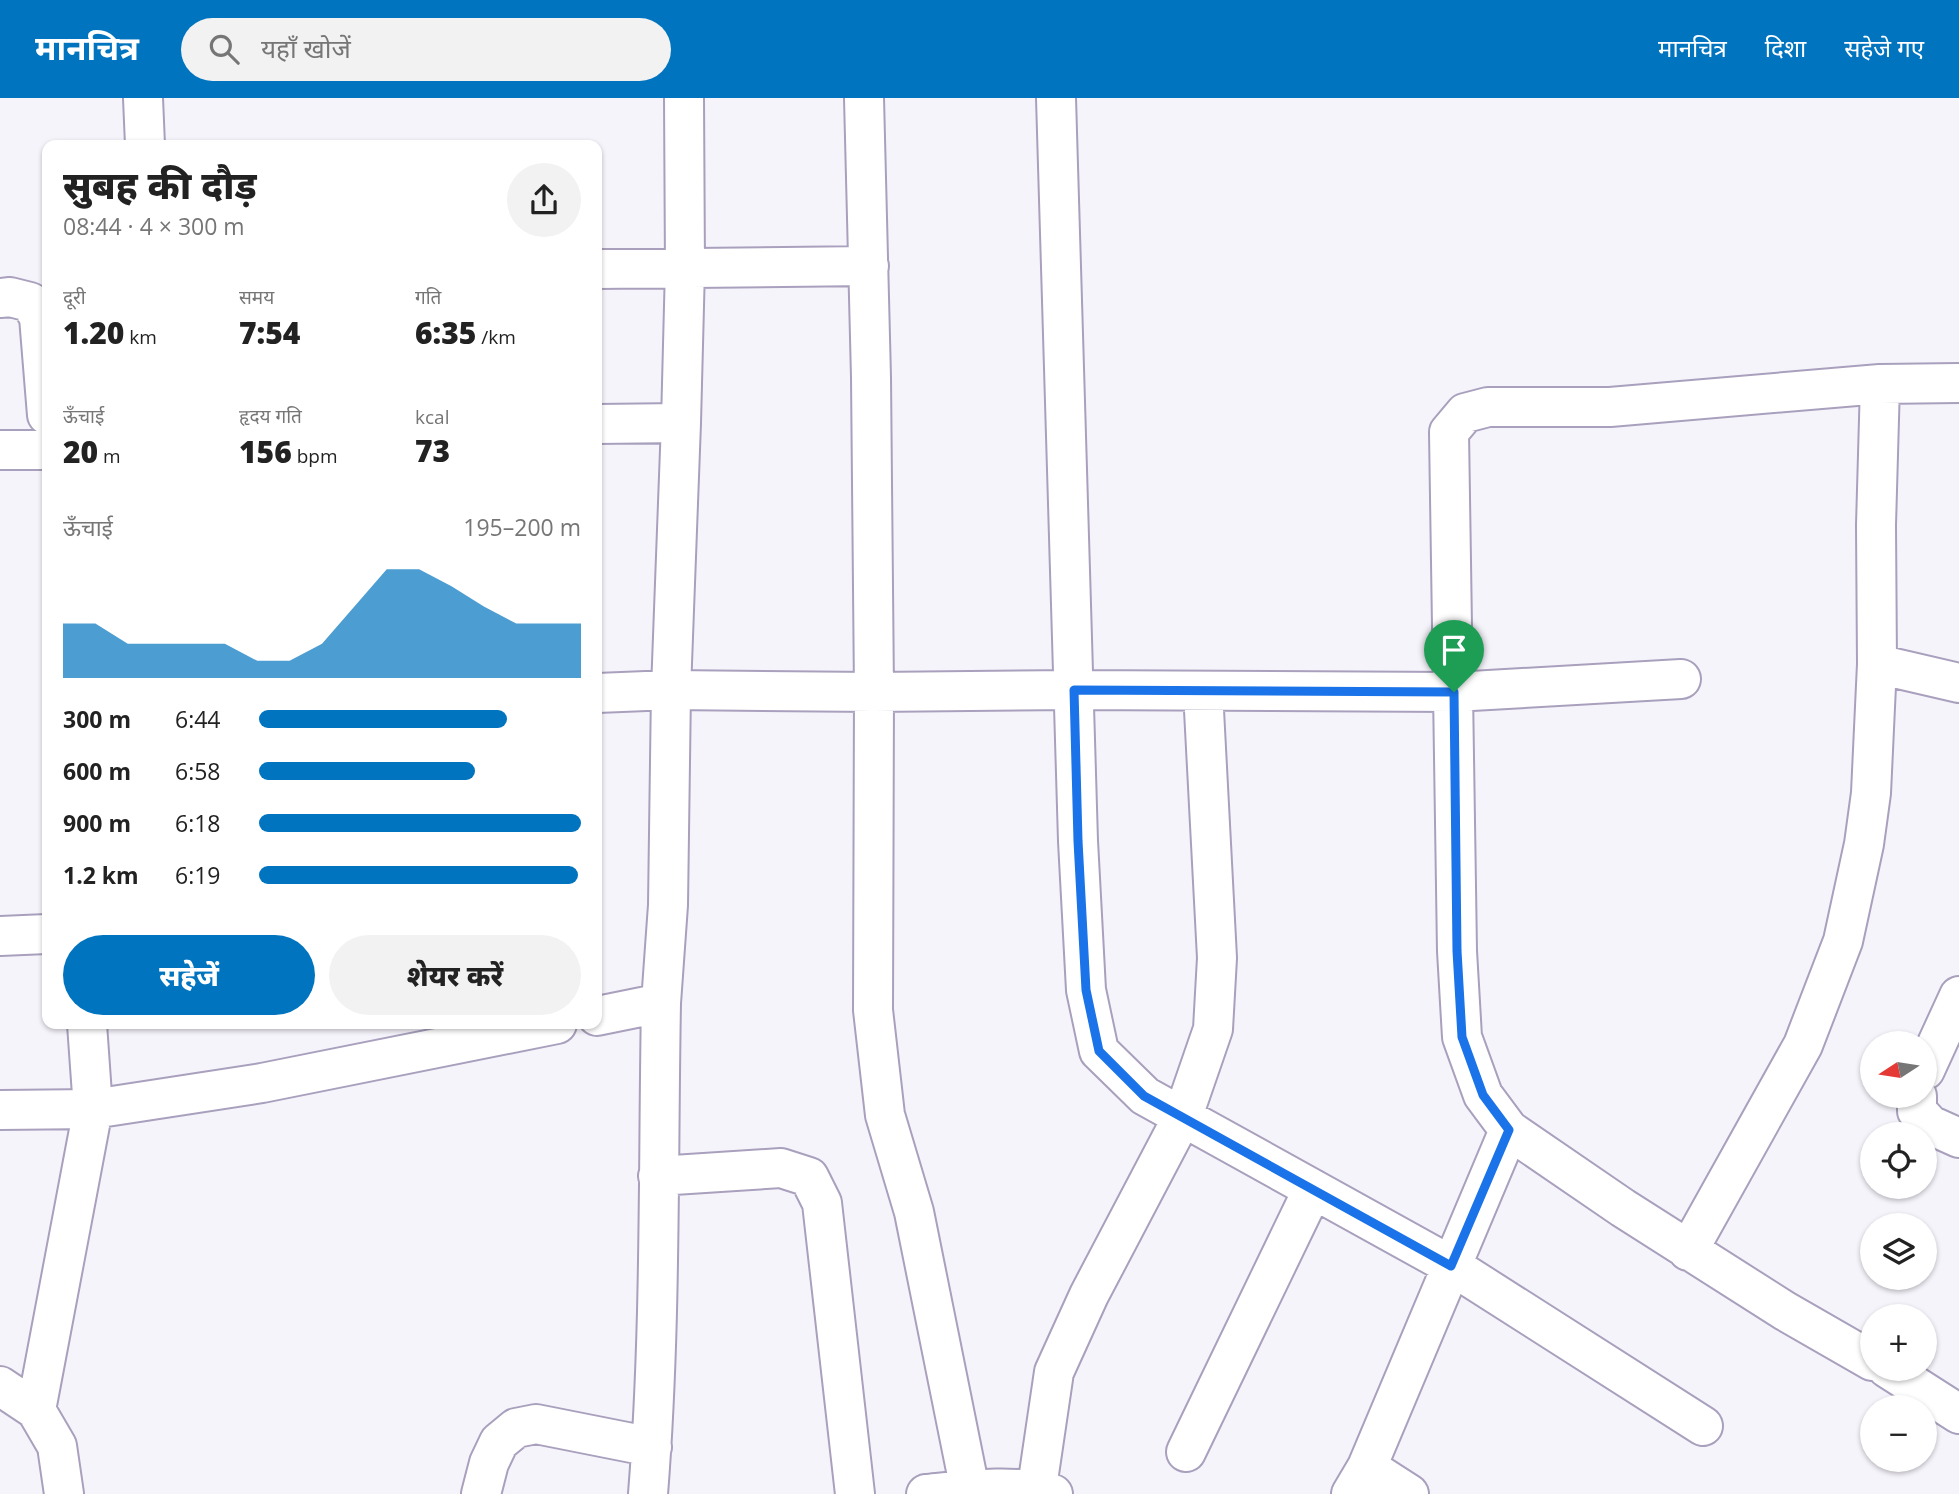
<!DOCTYPE html>
<html lang="hi">
<meta charset="utf-8">
<style>
:root{--surface:#fff;--page:#f2f2f2;--text:#222;--muted:#767676;--accent:#0174bf}
body{margin:0;font-family:"Open Sans","Noto Sans Devanagari",sans-serif;background:var(--page);color:var(--text);height:100vh;display:flex;flex-direction:column;font-size:26px;white-space:nowrap}
*{box-sizing:border-box;margin:0}
p{font-size:23px;color:var(--muted)}
.icon{flex:none;width:38px;height:38px;fill:none;stroke:currentColor;stroke-width:2;stroke-linecap:round;stroke-linejoin:round}
.map{position:relative;flex:1;overflow:hidden}
.side{position:absolute;left:42px;top:42px;width:560px;height:889px;display:flex;flex-direction:column;background:var(--surface);border-radius:14px;box-shadow:0 2px 5px #0004}
.side>*{flex:none}
.needle{width:46px;rotate:258deg}
.tools{position:absolute;left:1860px;top:933px;display:grid;gap:14px}
.tools a{display:grid;place-items:center;width:77px;height:77px;border-radius:50%;background:var(--surface);box-shadow:0 2px 5px #0004;font-size:35px}
.pin{position:absolute;display:grid;place-items:center;width:60px;height:60px;color:#fff;margin:-72px -30px;border-radius:50% 50% 50% 0;rotate:-45deg;box-shadow:0 0 7px #0007}
.pin .icon{rotate:45deg}
.round{display:grid;place-items:center;flex:none;width:74px;height:74px;border-radius:37px;background:var(--page)}
.headline{display:flex;align-items:center;justify-content:space-between;height:119px;padding:0 21px}
h1{font-size:38px;font-weight:800;line-height:52px}
.metrics{display:grid;grid-template-columns:repeat(3,1fr);gap:10px;height:119px;padding:7px 21px}
.metrics div{display:grid;align-content:center}
.metrics b{font-size:30px;font-weight:800}
.metrics small{font-size:19px;font-weight:400}
.metrics p{font-size:19px}
.chart{height:196px;padding:14px 21px}
.chart p{display:flex;justify-content:space-between}
.chart svg{width:100%;height:126px;margin-top:7px;fill:var(--accent);opacity:.7}
.cta{display:flex;gap:14px;margin-top:auto;padding:14px 21px}
.cta a{flex:1;height:80px;border-radius:42px;background:var(--accent);color:#fff;font-size:28px;font-weight:800;line-height:80px;text-align:center}
.cta a+a{background:var(--page);color:var(--text)}
ul{padding:0 21px;list-style:none;font-size:23px}
li{display:grid;grid-template-columns:112px 84px 1fr;align-items:center;height:52px}
li i{height:18px;border-radius:9px;background:var(--accent)}
header{display:flex;align-items:center;gap:42px;box-sizing:border-box;height:98px;padding:0 35px;background:var(--accent);color:#fff}
header strong{font-size:33px}
nav{display:flex;gap:38px;margin-inline-start:auto;font-size:24px}
.search{width:490px;height:63px;background:var(--page);display:flex;align-items:center;gap:18px;box-sizing:border-box;padding:0 24px;border-radius:38px;color:var(--muted);font-size:26px}
.map>svg:first-child{display:block}
</style>
<header>
<strong>मानचित्र</strong>
<div class="search"><svg class="icon" aria-label="search" viewBox="0 0 24 24"><circle cx="10" cy="10" r="6"/><path d="M15 15l6 6"/></svg>यहाँ खोजें</div>
<nav><a>मानचित्र</a><a>दिशा</a><a>सहेजे गए</a></nav>
</header>
<div class="map">
<svg width="1959" height="1396" viewBox="0 0 1959 1396">
<rect width="100%" height="100%" fill="#f6f4fb"/>
<g fill="none" stroke-linecap="round" stroke-linejoin="round">
<!-- minor casing -->
<g stroke="#a9a0bd" stroke-width="42">
<path id="minor" d="M143,0L145,47
M864,0L871,279L874,594L873,912L885,1017L914,1114L970,1392
M1056,0L1078,743L1086,892L1099,953L1145,998L1452,1168L1703,1328
M597,171L869,168
M0,200L10,199L30,204L39,219L47,317
M597,326L681,325
M0,352H47
M1877,566L1959,585
M597,595L671,592L874,594L1074,592L1454,594L1681,581
M0,838L47,836
M597,918L661,905L668,807L671,592L681,325L685,169L684,0
M1925,972L1959,898
M1917,998V1013L1930,1027L1959,1040
M0,1012L93,1011L262,985L557,926
M658,1078L781,1070L809,1079L822,1105L855,1396
M1688,1153L1803,947L1843,843L1864,746L1871,695L1877,566L1876,427L1880,286
M1872,1263L1785,1213L1623,1110L1509,1032L1483,997L1462,939L1457,853L1449,334L1465,315L1488,309H1610L1880,286L1959,285
M1887,1270L1959,1316
M0,1288L36,1312L57,1348L64,1396
M36,1312L93,1011L87,926
M1186,1354L1313,1091
M1367,1369L1409,1396
M481,1396L489,1365L499,1344L516,1330L536,1326L652,1349
M648,1396C661,1233 658,1068 661,905
M926,1396C967,1392 1013,1386 1053,1396
M1036,1396L1054,1274L1089,1197L1183,1018L1213,931L1217,860L1203,593
M1351,1396L1367,1369L1509,1032"/>
</g>
<!-- minor -->
<use href="#minor" stroke="#fff" stroke-width="38"/>
</g>
<g fill="none" stroke-linecap="round" stroke-linejoin="round">
<!-- route casing -->
<g stroke="#fff" stroke-width="14">
<path id="route" d="M1074,592L1454,594L1457,853L1462,939L1483,997L1509,1032L1451,1168L1144,998L1099,953L1086,892L1078,743Z"/>
</g>
<!-- route -->
<use href="#route" stroke="#1a73e8" stroke-width="9"/>
</g>
</svg>
<div class="tools">
<a><svg class="needle" viewBox="-14 -14 28 28"><path d="M0-13l5 13h-10z" fill="#e53935"/><path d="M0 13l5-13h-10z" fill="#767676"/></svg></a>
<a><svg class="icon" aria-label="locate" viewBox="0 0 24 24"><circle cx="12" cy="12" r="6"/><path d="M12 2v4M12 18v4M2 12h4M18 12h4"/></svg></a>
<a><svg class="icon" aria-label="layers" viewBox="0 0 24 24"><path d="M12 4l9 5-9 5-9-5zM3 14l9 5 9-5"/></svg></a>
<a>+</a>
<a>−</a>
</div>
<div class="pin" style="left:1454px;top:594px;background:#1e9e55"><svg class="icon" aria-label="arrive" viewBox="0 0 24 24"><path d="M6 21V4h12l-3 4 3 4H6"/></svg></div>
<section class="side">
<div class="headline"><div><h1>सुबह की दौड़</h1><p>08:44 · 4 × 300 m</p></div><a class="round"><svg class="icon" aria-label="share" viewBox="0 0 24 24"><path d="M12 15V3M7 8l5-5 5 5M5 13v7h14v-7"/></svg></a></div>
<div class="metrics">
<div><p>दूरी</p><b>1.20<small> km</small></b></div>
<div><p>समय</p><b>7:54</b></div>
<div><p>गति</p><b>6:35<small> /km</small></b></div>
</div>
<div class="metrics">
<div><p>ऊँचाई</p><b>20<small> m</small></b></div>
<div><p>हृदय गति</p><b>156<small> bpm</small></b></div>
<div><p>kcal</p><b>73</b></div>
</div>
<div class="chart"><p><span>ऊँचाई</span>195–200 m</p>
<svg viewBox="0 0 160 44" preserveAspectRatio="none"><path d="M0 44V25L10 25L20 32L30 32L40 32L50 32L60 38L70 38L80 32L90 19L100 6L110 6L120 12L130 19L140 25L150 25L160 25V44z"/></svg>
</div>
<ul>
<li><b>300 m</b>6:44<i style="width:77%"></i></li>
<li><b>600 m</b>6:58<i style="width:67%"></i></li>
<li><b>900 m</b>6:18<i style="width:100%"></i></li>
<li><b>1.2 km</b>6:19<i style="width:99%"></i></li>
</ul>
<div class="cta"><a>सहेजें</a><a>शेयर करें</a></div>
</section>
</div>
